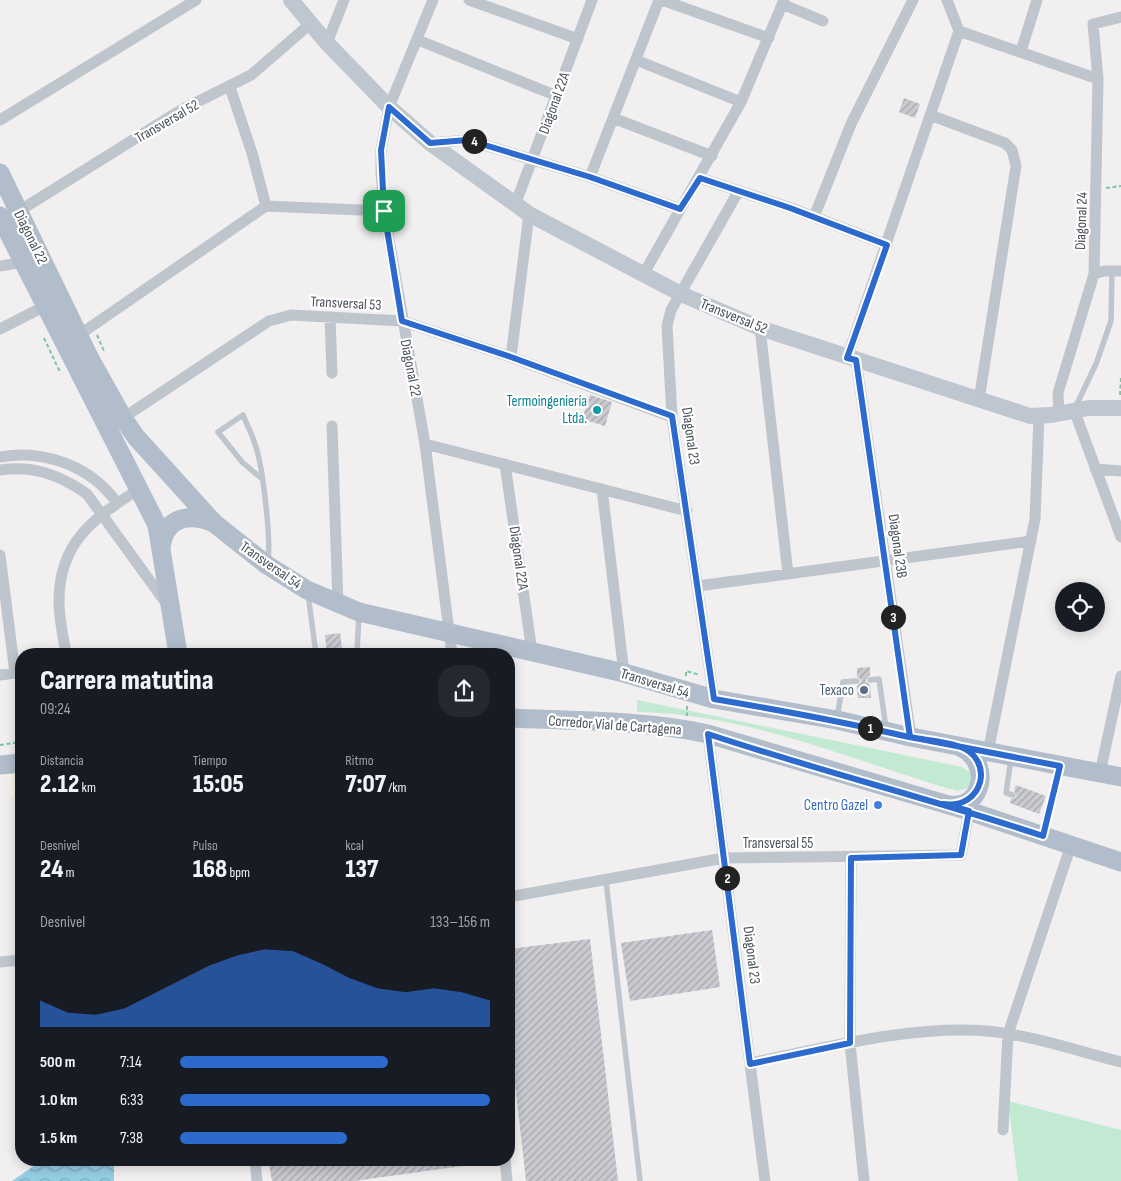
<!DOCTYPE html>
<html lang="es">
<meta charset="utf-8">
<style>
:root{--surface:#171b24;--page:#242831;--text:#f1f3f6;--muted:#9ea1a6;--accent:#2d6acd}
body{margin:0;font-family:"Sofia Sans Condensed",sans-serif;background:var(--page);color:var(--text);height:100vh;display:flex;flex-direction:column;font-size:19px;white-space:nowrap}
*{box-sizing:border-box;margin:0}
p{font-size:16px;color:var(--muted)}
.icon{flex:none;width:28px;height:28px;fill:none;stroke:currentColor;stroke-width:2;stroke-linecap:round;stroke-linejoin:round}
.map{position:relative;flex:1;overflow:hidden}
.panel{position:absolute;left:15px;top:648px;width:500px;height:518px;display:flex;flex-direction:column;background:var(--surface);border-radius:20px;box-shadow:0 2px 12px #0003}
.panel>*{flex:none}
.controls{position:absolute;left:1055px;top:582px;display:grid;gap:10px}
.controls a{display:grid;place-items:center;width:50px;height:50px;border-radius:50%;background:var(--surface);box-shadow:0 2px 12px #0003;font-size:25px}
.pin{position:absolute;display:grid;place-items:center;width:42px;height:42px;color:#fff;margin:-21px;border-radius:10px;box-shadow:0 2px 8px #0006}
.km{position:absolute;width:25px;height:25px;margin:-12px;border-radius:50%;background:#222;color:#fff;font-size:14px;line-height:25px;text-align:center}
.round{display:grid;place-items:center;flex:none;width:52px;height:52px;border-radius:20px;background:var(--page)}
.head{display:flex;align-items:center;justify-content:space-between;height:85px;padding:0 25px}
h1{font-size:28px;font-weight:800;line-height:38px}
.stats{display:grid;grid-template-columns:repeat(3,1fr);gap:8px;height:85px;padding:5px 25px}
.stats div{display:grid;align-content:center}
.stats b{font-size:25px;font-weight:800}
.stats small{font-size:14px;font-weight:400}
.stats p{font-size:14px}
.chart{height:140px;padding:10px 25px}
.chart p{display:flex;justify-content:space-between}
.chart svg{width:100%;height:90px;margin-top:5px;fill:var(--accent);opacity:.7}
ul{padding:0 25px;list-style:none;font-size:16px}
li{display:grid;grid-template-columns:80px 60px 1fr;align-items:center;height:38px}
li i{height:12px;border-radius:6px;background:var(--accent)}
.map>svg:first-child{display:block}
</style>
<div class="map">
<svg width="1121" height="1181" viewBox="0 0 1121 1181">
<defs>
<pattern id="water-waves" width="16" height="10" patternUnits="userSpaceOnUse" patternTransform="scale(1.25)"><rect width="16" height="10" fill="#94cee2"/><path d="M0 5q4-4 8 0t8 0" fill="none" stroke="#7baaba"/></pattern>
<pattern id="building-hatch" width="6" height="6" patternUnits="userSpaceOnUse" patternTransform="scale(1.25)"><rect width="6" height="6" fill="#c9cbd1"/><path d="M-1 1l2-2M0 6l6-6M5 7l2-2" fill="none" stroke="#a5a7ad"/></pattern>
</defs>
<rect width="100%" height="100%" fill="#f1efef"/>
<!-- commercial -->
<path fill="#faf6ea" d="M21,771V800L11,796L7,773Z"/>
<!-- grass -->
<path fill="#c2ead3" d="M637,700L962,767L970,772L971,784L968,788L957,791C853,761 747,713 637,712Z
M1008,1101L1121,1130V1181H1018Z"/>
<!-- water -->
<path fill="url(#water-waves)" d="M44,1159H114V1181H12Z"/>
<!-- building -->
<path fill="url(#building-hatch)" d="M904,98L920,104L915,118L899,112Z
M590,395L612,402L605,426L582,419Z
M340,633L342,648L337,654H327L325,635Z
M870,667V675L865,680L870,685L871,698H858L857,686L862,681L857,676V668Z
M1016,785L1046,796L1039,814L1010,803L1011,799L1017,797L1014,790Z
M712,930L720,987L630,1001L621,943Z
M590,939L618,1181H526L509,1030V949Z
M268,1159H477V1164L354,1181H272Z"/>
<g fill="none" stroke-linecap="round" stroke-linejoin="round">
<!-- path -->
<path stroke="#7ec4a5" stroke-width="2" stroke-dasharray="4 2.5" stroke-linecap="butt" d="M1106,188L1121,186
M97,335L104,351
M44,338L59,370L62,369
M1120,395L1121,378
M686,676V671L700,675
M687,706V716
M0,745L21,742"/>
<!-- lane -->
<path stroke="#bfc5cc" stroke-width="5.5" d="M1075,408L1096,364L1111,321L1112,270
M261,478L242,462L218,432L243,415C247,425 252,434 255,444C263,466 271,539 268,561
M308,594L316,654
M357,652L359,614
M342,653L357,652V654
M870,680L879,679L886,728
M837,718L843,682L857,681
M1011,759L1006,793L1013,795
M1043,834L1060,768
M606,881L640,1181"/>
<!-- street -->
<path stroke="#bfc5cc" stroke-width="11" d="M433,0L389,107L381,150V172L384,211L425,444L452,654
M469,0L578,39
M662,0L769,38
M782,4L823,21
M959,31L1098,79
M418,40L557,96
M327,43L344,0
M1021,51L1037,0
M636,60L741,102
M230,87L252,153L266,206
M930,115L1005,143L1012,150L1016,166L979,400
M613,118L712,156
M0,120L196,0
M430,143L468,140L590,177L680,209
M590,177L659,0
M700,178L791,208L887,245
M515,205L592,0
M19,211L181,110L251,75L310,24
M814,217L851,124L913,0
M0,266L25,262
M1094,274L1104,271H1121
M643,275L741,102L784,0
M330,317L332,373
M760,328L788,574
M0,329L45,306
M79,335L266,206L384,211
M511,357L529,214
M847,358L959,31L947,0
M856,360L911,737
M1074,410L1121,537
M1059,414L1058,393L1094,274L1098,79L1093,24L1121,17
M123,418L269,321L291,315L402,321L511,357L672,417
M332,426L338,604
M425,444L687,511
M0,457C44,449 91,466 117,503
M505,464L532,652
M1095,469L1121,471
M0,470C33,465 60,475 87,494L166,603
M602,489L624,673
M0,555L15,673L0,675
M698,586L1031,541
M66,654C63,636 59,618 59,601C59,542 94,518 139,489
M714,699L672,417L667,326L671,310L738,192
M708,734L765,1181
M988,752L1035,519L1039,416
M1100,773L1121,676
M851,858L850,1043L864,1181
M509,897L724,858L961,855L969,811
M0,962L21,960
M750,1063C825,1048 911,1025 987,1031C1032,1035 1077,1051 1121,1062
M1003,1130L1008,1034L1071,845
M255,1159L257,1181
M505,1159L507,1181"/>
<!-- secondary -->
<path stroke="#bec6d0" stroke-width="16" d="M291,0L327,43L389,107L430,143L529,214L681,294L760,328L1030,416L1051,415L1089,408H1121"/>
<!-- primary -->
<path stroke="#b1bdca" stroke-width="19" d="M0,173L90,359L123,418L136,437L214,523L267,565L307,590L359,612L624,673L714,699L837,720L911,737L1121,777
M0,216L157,525L178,654
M161,548C165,516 189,513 214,523
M509,718C575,721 644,720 708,734L969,811L1121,862
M0,765L21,763
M949,805C984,810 992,761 960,747"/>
</g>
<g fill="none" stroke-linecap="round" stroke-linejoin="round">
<!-- route casing -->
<g stroke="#fff" stroke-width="10">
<path id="route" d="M384,211L402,321L511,357L672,416L714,699C779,710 844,722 909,737C925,740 943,741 958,746C996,758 984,810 943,804L969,811L961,855L851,858L850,1043L750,1064L708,734C819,771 932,799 1043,836L1060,766L910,737L856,360L847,358L887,245L790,208L700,178L680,209L590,177L468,140L430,143L389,107L381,150L384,211"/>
</g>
<!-- route -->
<use href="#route" stroke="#2d6acd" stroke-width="6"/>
</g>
<!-- markers -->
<circle fill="#0f9aa8" stroke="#fff" stroke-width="2" cx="597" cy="410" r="5"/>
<circle fill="#5c6f8a" stroke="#fff" stroke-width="2" cx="864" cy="690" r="5"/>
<circle fill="#3f7fe0" stroke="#fff" stroke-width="2" cx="878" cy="805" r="5"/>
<g text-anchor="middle" stroke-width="4.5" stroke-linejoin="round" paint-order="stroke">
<!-- street labels -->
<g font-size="15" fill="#49515a" stroke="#fff">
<text transform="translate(554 103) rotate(-70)" y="5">Diagonal 22A</text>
<text transform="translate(167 121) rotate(-30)" y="5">Transversal 52</text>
<text transform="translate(1081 221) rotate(-88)" y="5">Diagonal 24</text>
<text transform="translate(31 237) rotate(64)" y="5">Diagonal 22</text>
<text transform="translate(346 303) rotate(3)" y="5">Transversal 53</text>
<text transform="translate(734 316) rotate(22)" y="5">Transversal 52</text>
<text transform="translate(411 368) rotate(79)" y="5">Diagonal 22</text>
<text transform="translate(691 436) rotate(82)" y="5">Diagonal 23</text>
<text transform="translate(898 546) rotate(82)" y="5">Diagonal 23B</text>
<text transform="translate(519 558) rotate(82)" y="5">Diagonal 22A</text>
<text transform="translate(271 565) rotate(35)" y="5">Transversal 54</text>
<text transform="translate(655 683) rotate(17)" y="5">Transversal 54</text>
<text transform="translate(615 725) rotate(4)" y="5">Corredor Vial de Cartagena</text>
<text x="778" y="848">Transversal 55</text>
<text transform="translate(752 955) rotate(83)" y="5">Diagonal 23</text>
</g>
<!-- culture labels -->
<g font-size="15" fill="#0d838f" stroke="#fff" text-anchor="end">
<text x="587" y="406">Termoingeniería<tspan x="587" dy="17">Ltda.</tspan></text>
</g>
<!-- service labels -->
<g font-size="15" fill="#4e5e75" stroke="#fff" text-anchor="end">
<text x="854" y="695">Texaco</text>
</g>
<!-- shop labels -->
<g font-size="15" fill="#366cbe" stroke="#fff" text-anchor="end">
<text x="868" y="810">Centro Gazel</text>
</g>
</g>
</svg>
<div class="controls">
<a><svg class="icon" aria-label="locate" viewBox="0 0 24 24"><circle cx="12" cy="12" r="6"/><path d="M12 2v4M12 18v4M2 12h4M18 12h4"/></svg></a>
</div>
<div class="pin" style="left:384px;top:211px;background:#1e9e55"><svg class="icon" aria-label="arrive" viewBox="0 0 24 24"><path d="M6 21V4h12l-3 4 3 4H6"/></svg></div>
<b class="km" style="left:870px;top:728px">1</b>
<b class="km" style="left:727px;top:878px">2</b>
<b class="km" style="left:893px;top:617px">3</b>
<b class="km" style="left:474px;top:141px">4</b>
<section class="panel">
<div class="head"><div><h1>Carrera matutina</h1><p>09:24</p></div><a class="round"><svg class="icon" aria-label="share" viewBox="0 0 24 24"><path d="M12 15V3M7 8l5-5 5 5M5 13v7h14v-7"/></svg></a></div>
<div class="stats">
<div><p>Distancia</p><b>2.12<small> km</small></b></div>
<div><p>Tiempo</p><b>15:05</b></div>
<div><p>Ritmo</p><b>7:07<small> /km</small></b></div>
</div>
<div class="stats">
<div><p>Desnivel</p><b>24<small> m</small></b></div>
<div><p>Pulso</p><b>168<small> bpm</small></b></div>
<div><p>kcal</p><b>137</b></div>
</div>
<div class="chart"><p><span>Desnivel</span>133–156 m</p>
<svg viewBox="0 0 160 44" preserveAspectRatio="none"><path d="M0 44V31L10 37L20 38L30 35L40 28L50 21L60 14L70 9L80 6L90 7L100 13L110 20L120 25L130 27L140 25L150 27L160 31V44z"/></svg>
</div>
<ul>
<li><b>500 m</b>7:14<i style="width:67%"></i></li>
<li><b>1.0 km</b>6:33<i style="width:100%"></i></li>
<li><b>1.5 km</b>7:38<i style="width:54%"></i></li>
</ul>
</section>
</div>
